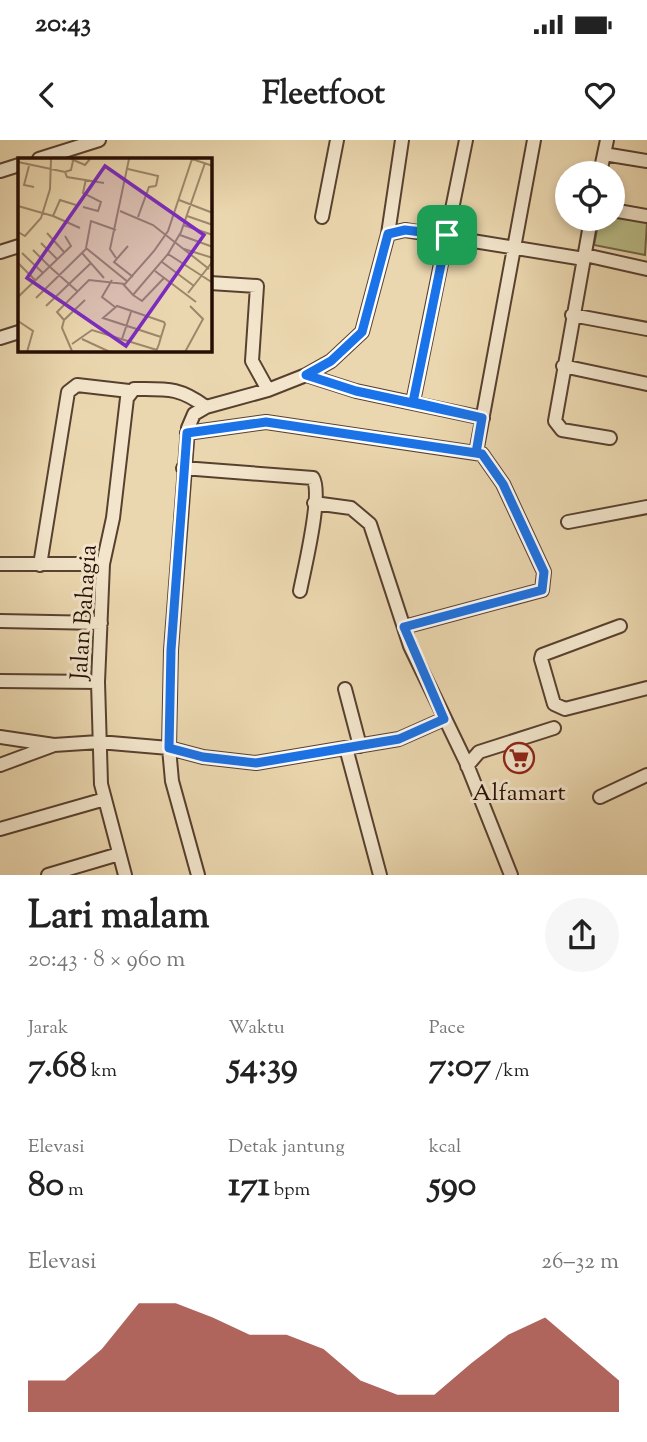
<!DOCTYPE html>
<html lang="id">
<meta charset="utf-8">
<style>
:root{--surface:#fff;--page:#f6f6f6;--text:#222;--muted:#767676;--accent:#8f2418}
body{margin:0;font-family:"Sorts Mill Goudy",serif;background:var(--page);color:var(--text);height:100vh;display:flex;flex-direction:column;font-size:26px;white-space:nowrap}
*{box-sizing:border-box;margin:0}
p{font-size:23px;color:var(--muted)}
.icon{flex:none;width:38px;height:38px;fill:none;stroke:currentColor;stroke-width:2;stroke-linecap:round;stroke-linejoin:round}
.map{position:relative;height:735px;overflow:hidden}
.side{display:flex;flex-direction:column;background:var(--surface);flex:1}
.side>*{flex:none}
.controls{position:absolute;left:555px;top:21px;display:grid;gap:14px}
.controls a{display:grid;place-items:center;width:70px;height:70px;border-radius:50%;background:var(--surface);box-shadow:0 4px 10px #0003;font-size:35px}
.pin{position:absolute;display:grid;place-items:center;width:60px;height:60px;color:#fff;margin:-30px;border-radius:14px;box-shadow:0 4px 10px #0006}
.round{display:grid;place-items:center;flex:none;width:74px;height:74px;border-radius:37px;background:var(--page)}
.head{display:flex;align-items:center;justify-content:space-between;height:119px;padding:0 28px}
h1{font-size:38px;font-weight:700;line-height:52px}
.metrics{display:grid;grid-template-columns:repeat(3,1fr);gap:10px;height:119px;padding:7px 28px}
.metrics div{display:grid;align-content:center}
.metrics b{font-size:35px;font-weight:700}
.metrics small{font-size:19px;font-weight:400}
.metrics p{font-size:19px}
.chart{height:196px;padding:14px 28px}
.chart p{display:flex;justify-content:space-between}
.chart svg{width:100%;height:126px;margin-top:7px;fill:var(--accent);opacity:.7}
.status{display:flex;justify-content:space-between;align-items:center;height:49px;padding:0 35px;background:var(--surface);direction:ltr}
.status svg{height:19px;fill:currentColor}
header{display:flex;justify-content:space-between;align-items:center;height:91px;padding:0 28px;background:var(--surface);font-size:32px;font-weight:700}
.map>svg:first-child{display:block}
</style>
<div class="status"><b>20:43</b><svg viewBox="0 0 49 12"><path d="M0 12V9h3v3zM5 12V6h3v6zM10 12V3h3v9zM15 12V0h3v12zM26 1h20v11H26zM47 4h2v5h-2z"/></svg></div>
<header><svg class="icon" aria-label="back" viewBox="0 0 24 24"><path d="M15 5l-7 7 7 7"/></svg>Fleetfoot<svg class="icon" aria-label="heart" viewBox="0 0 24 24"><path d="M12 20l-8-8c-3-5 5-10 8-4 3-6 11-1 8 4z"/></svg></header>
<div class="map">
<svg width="647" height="735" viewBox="0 0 647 735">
<rect width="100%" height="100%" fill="#ebd7af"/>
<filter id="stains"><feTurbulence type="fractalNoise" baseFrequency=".00286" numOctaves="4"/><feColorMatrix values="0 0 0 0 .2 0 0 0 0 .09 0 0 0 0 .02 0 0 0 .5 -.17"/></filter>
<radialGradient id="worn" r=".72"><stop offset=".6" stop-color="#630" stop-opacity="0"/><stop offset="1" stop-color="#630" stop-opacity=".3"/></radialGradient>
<!-- green -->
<path fill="#babe89" stroke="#706646" stroke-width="2" d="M613,76L647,82L645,115L594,105L599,79H612Z"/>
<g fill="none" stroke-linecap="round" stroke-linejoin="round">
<!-- street casing -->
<g stroke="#58402f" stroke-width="16">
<path id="street" d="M604,14L647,21
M39,19L99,0
M0,31L19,25
M600,33L607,0
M612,70L647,76
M322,77L337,0
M591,79L555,281L562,290L610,298
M388,94L405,90L584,119
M0,112L19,106
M585,115L647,129
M210,143L257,146L252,221L268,250
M572,175L647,189
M0,198L19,192
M563,226L647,244
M306,235L356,251L483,278
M413,262L466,0
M187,293L266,282L482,314L503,344L544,432L542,450L404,487
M476,313L534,0
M183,328L313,338C323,354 304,430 300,451
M314,363L351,368L370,384L410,506L466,622L511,735
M568,382L647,367
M0,424H103
M40,425L68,252L77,245L129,251
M0,481L101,483
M620,486L542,515L541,519L554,564L565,569L647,548
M0,541L98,542
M345,549L360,606
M0,597L54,605L99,602L169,608L203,617L256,623L399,599L444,579
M346,608L380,735
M0,625L54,605
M467,626L479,612L554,588
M600,657L647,635
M0,689L105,659
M48,735L119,714
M125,735L101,644L98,542L103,424L113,378L127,258L134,249C167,249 179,247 206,267
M198,735L172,641L169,608L171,510L188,288L194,274L206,267L268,250L306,235L331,221L362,192L388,94L402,0"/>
</g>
<!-- street -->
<use href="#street" stroke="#f2e5cb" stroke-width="12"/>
</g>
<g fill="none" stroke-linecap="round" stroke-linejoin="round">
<!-- route casing -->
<g stroke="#fff" stroke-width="14">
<path id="route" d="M447,95L413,262L482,278L476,313L266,282L187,293L171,510L169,608L203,617L256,623L399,599L444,579L404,487L542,450L544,432L503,344L482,314L476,313L482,278L356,251L306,235L331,221L362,192L388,94L405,90L447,95"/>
</g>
<!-- route -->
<use href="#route" stroke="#1a73e8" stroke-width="9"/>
</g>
<!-- icons -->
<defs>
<g id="supermarket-ring" transform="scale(1.575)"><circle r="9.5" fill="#f2e5cb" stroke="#8f2418" stroke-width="1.5"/><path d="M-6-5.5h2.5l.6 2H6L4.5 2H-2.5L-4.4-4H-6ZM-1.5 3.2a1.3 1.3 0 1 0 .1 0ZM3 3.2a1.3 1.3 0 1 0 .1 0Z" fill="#8f2418"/></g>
</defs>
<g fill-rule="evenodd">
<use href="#supermarket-ring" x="519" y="618"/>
</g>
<g text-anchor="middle" stroke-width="6" stroke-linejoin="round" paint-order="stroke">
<!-- street labels -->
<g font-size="24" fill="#270e04" stroke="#f2e5cb">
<text transform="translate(83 472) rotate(-86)" y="8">Jalan Bahagia</text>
</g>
<!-- poi labels -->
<g font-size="24" fill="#270e04" stroke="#f2e5cb">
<text x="519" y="660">Alfamart</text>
</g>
</g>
<!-- overview -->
<g transform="translate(18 18)">
<rect width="194" height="194" fill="#ebd7af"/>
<path fill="none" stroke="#9d876b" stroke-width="2" d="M53,1L67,7L72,1M174,1L195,8M0,4L47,14L53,12L55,3M11,8L6,27L16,29M110,11L140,18L138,28M47,14L49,19L86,25M161,42L195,55M0,48L35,58L42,42L58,47M65,49L80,53L83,44L65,35L68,21M102,53L135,67L191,111M35,58L62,70M169,58L195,67M120,59L131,29L138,28M165,67L195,77M98,72L73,63L68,90L110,124M0,74L7,78L23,60L32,31L33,1M29,75L46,94M162,77L195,89M23,85L39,101M110,88L96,104L115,119M166,91L195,100M15,92L31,108M4,95L25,115M64,95L86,120M150,96L195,125M98,100L92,91L111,1M144,104L176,128M0,105L17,122M32,109L59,133M137,113L178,144M94,122L84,139L97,149M105,126L115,137L150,96L163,74L187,5M170,135L195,103M115,137L124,143L146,120M0,139L53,88L47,78M18,140L69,90M28,148L73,105M46,162L39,154L71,122L107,126L136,93L150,73L174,1M0,163L15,173L9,194M64,181L92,194M104,181L113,154M54,186L74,172L139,192M54,193L44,170L46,162L67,142M138,194L141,186L143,179L147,166L146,164L99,148L85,160L143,179M167,194L185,161L172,148"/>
<path fill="#7b2cbf" fill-opacity="0.15" stroke="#7b2cbf" stroke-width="3.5" d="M87,8L186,77L108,188L9,120Z"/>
<rect width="194" height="194" fill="none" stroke="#270e04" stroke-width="3.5"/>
</g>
<rect width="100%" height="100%" filter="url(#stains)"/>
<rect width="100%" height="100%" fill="url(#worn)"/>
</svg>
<div class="controls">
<a><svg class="icon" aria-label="locate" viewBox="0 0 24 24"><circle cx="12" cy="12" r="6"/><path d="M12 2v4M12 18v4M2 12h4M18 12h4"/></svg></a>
</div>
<div class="pin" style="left:447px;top:95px;background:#1e9e55"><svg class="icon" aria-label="arrive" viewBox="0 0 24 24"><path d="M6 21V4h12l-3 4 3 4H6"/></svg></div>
</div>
<section class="side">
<div class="head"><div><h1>Lari malam</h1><p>20:43 · 8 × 960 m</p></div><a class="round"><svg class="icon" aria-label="share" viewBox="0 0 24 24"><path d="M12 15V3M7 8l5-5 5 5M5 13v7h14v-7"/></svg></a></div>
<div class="metrics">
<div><p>Jarak</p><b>7.68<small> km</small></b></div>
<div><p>Waktu</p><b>54:39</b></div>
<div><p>Pace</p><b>7:07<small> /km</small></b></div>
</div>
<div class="metrics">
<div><p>Elevasi</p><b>80<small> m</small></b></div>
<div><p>Detak jantung</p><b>171<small> bpm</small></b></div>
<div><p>kcal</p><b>590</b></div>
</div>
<div class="chart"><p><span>Elevasi</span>26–32 m</p>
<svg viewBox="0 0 160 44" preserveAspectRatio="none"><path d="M0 44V33L10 33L20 22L30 6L40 6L50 11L60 17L70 17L80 22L90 33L100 38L110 38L120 27L130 17L140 11L150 22L160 33V44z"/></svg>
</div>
</section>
